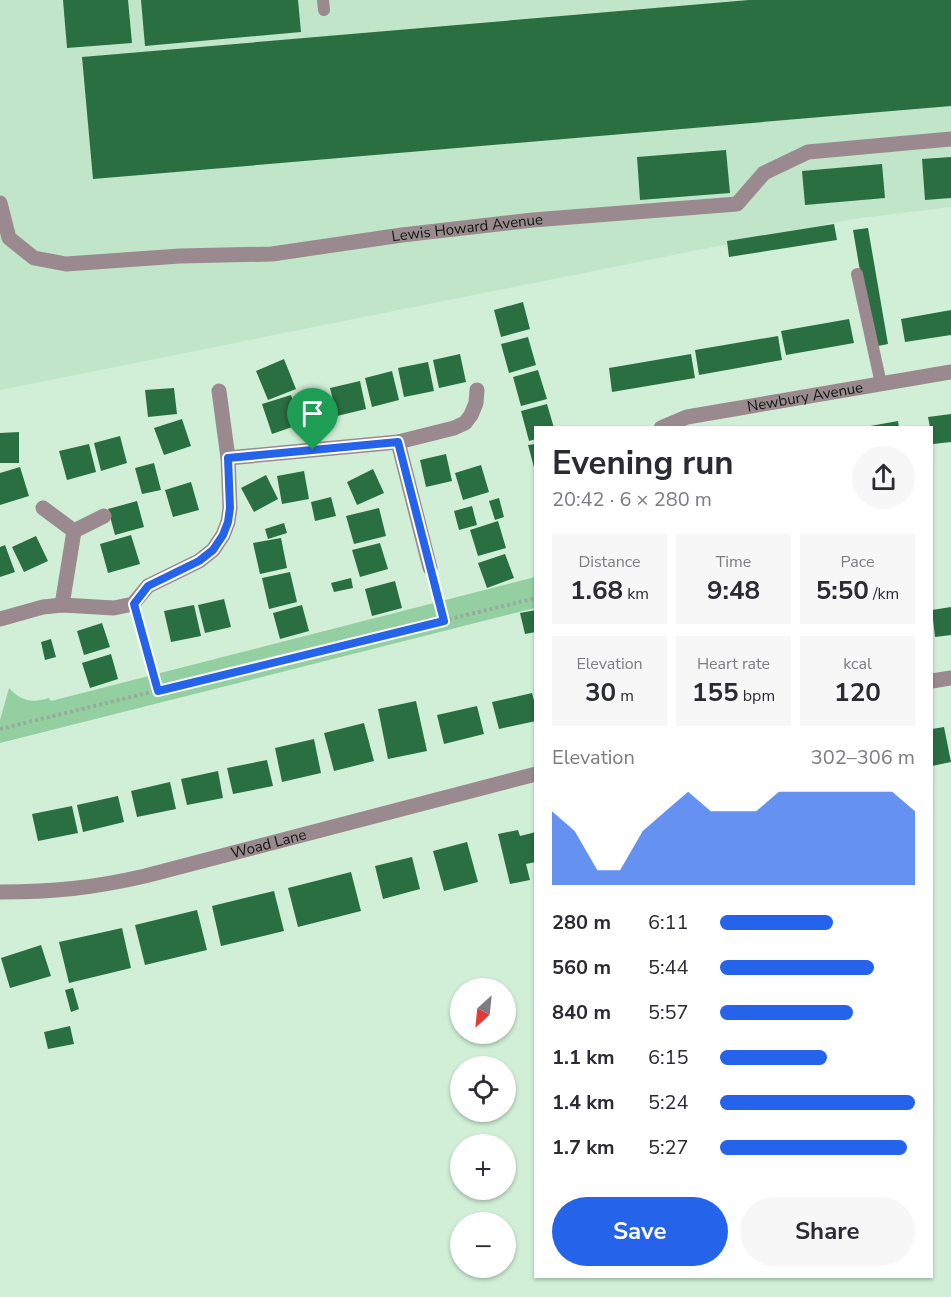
<!DOCTYPE html>
<meta charset="utf-8">
<style>
:root{--surface:#fff;--page:#f7f7f7;--text:#2b2b33;--muted:#7c7c81;--accent:#2563eb}
body{margin:0;font-family:"Nunito Sans",sans-serif;background:var(--page);color:var(--text);height:100vh;display:flex;flex-direction:column;font-size:22px;white-space:nowrap}
*{box-sizing:border-box;margin:0}
p{font-size:20px;color:var(--muted)}
.icon{flex:none;width:33px;height:33px;fill:none;stroke:currentColor;stroke-width:2;stroke-linecap:round;stroke-linejoin:round}
.map{position:relative;flex:1;overflow:hidden}
.drawer{position:absolute;left:534px;top:426px;width:399px;height:852px;display:flex;flex-direction:column;background:var(--surface);border-radius:0px;box-shadow:0 2px 4px #0004}
.drawer>*{flex:none}
.needle{width:39px;rotate:207deg}
.controls{position:absolute;left:450px;top:978px;display:grid;gap:12px}
.controls a{display:grid;place-items:center;width:66px;height:66px;border-radius:50%;background:var(--surface);box-shadow:0 2px 4px #0004;font-size:30px}
.pin{position:absolute;display:grid;place-items:center;width:51px;height:51px;color:#fff;margin:-62px -26px;border-radius:50% 50% 50% 0;rotate:-45deg;box-shadow:0 0 6px #0007}
.pin .icon{rotate:45deg}
.round{display:grid;place-items:center;flex:none;width:63px;height:63px;border-radius:32px;background:var(--page)}
.head{display:flex;align-items:center;justify-content:space-between;height:102px;padding:0 18px}
h1{font-size:33px;font-weight:700;line-height:45px}
.figures{display:grid;grid-template-columns:repeat(3,1fr);gap:9px;height:102px;padding:6px 18px}
.figures div{display:grid;align-content:center;border-radius:0px;background:var(--page);text-align:center}
.figures b{font-size:26px;font-weight:700}
.figures small{font-size:16px;font-weight:400}
.figures p{font-size:16px}
.chart{height:168px;padding:12px 18px}
.chart p{display:flex;justify-content:space-between}
.chart svg{width:100%;height:108px;margin-top:6px;fill:var(--accent);opacity:.7}
.button{display:flex;gap:12px;margin-top:auto;padding:12px 18px}
.button a{flex:1;height:69px;border-radius:36px;background:var(--accent);color:#fff;font-size:24px;font-weight:700;line-height:69px;text-align:center}
.button a+a{background:var(--page);color:var(--text)}
ul{padding:0 18px;list-style:none;font-size:20px}
li{display:grid;grid-template-columns:96px 72px 1fr;align-items:center;height:45px}
li i{height:15px;border-radius:8px;background:var(--accent)}
.map>svg:first-child{display:block}
</style>
<div class="map">
<svg width="951" height="1297" viewBox="0 0 951 1297">
<rect width="100%" height="100%" fill="#d1efd7"/>
<!-- built -->
<path fill="#c1e5c9" d="M0,0H951V207L853,219L0,390Z"/>
<!-- green -->
<path fill="#94cfa2" d="M535,577V608L0,743V720L9,688C22,702 32,703 49,698L51,701Z"/>
<!-- building -->
<path fill="#2a6f41" d="M63,0H128L132,43L67,48Z
M141,0H298L301,32L145,46Z
M749,0H951V106L93,179L82,57Z
M726,150L730,193L640,200L637,157Z
M951,157V198L925,200L922,159Z
M882,164L885,198L805,205L802,171Z
M834,224L837,240L729,257L727,241Z
M868,228L888,344L873,347L853,230Z
M523,302L530,329L501,337L494,310Z
M951,310V335L905,342L901,319Z
M849,319L854,343L786,355L781,331Z
M778,336L782,360L699,375L695,350Z
M528,337L536,365L509,373L501,344Z
M460,354L466,382L439,388L433,360Z
M691,354L695,378L612,392L609,368Z
M284,359L296,389L268,400L256,371Z
M428,362L434,391L404,397L398,368Z
M538,370L547,399L521,406L513,377Z
M392,371L399,400L372,407L365,378Z
M360,381L366,409L337,416L330,388Z
M174,388L177,414L148,417L145,390Z
M291,395L301,424L272,434L262,404Z
M547,404L554,428H536V439L529,441L521,411Z
M951,414V442L933,444L928,417Z
M182,419L191,446L164,455L154,428Z
M898,421L899,428H870V426Z
M19,432V463H0V433Z
M120,436L127,463L101,471L94,443Z
M89,444L96,472L67,480L59,451Z
M536,444V471H535L528,445Z
M446,454L452,481L426,487L420,460Z
M154,463L161,490L142,494L135,468Z
M481,465L489,492L463,500L455,473Z
M20,467L29,496L0,505V473Z
M373,469L384,493L357,505L347,482Z
M304,471L309,499L282,504L277,476Z
M266,475L278,499L254,512L241,488Z
M191,482L199,510L173,517L165,490Z
M331,497L336,516L315,521L311,502Z
M499,498L504,517L495,520L489,501Z
M137,501L144,527L115,535L108,509Z
M472,506L477,525L459,530L454,511Z
M379,508L386,536L354,544L346,516Z
M498,521L506,548L478,556L470,530Z
M284,523L287,533L268,539L265,529Z
M131,535L140,564L108,573L100,544Z
M36,536L48,561L24,572L12,547Z
M281,538L287,568L260,574L253,543Z
M380,543L388,569L360,577L352,550Z
M5,545L15,572L0,577V547Z
M505,554L514,578L487,588L478,563Z
M290,572L297,602L269,609L262,578Z
M351,578L353,588L334,592L331,583Z
M395,581L402,608L372,616L365,589Z
M224,599L231,627L205,633L198,605Z
M194,605L201,636L171,642L164,611Z
M302,605L309,631L280,639L273,613Z
M951,607V635L935,637L932,610Z
M536,610V632L525,634L520,613Z
M102,623L110,647L84,655L77,631Z
M51,639L56,657L45,660L41,642Z
M111,654L118,679L90,688L82,663Z
M532,693L536,708V721L499,729L492,702Z
M416,701L427,751L388,759L378,709Z
M477,706L484,734L444,744L437,715Z
M364,723L374,761L334,771L324,733Z
M944,727L951,762L932,766V729Z
M314,739L321,773L282,782L275,748Z
M267,760L273,786L233,794L227,768Z
M218,771L223,798L187,805L181,779Z
M170,782L176,809L137,817L131,791Z
M118,796L124,822L83,832L77,805Z
M72,806L78,833L38,841L32,814Z
M518,830L520,836L536,832V862L526,864L530,880L510,884L498,834Z
M467,842L478,882L444,891L433,851Z
M412,857L420,889L383,899L375,866Z
M351,872L361,911L298,927L288,888Z
M274,891L284,931L221,946L212,906Z
M197,910L207,950L145,965L135,925Z
M122,928L131,968L69,983L59,942Z
M41,945L51,976L10,988L1,958Z
M73,988L79,1009L71,1012L65,990Z
M70,1026L74,1044L48,1049L44,1032Z"/>
<g fill="none" stroke-linecap="round" stroke-linejoin="round">
<!-- path -->
<path stroke="#95ad9a" stroke-width="4" stroke-dasharray="3 3" stroke-linecap="butt" d="M434,584L444,621
M138,620L158,691
M0,729L536,598"/>
<!-- service -->
<path stroke="#9a8a8f" stroke-width="12" d="M323,0L324,10
M857,274L881,384"/>
<!-- minor -->
<g stroke="#9a8a8f" stroke-width="15">
<path id="s1" d="M0,203L9,238L34,258L66,264L180,256L272,254L402,235L533,220L737,204L764,173L808,152L951,139"/>
<path id="s2" d="M661,428L687,417L951,372"/>
<path d="M398,442L430,568"/>
<path d="M228,458L398,442L454,428L465,423L471,415L476,403L477,390"/>
<path d="M43,508L74,531L104,516"/>
<path d="M62,605L74,531"/>
<path d="M0,619L43,607L62,605L114,608L133,604L148,586L199,561L213,550L223,535L228,522L230,508L228,458L219,391"/>
</g>
<!-- tertiary -->
<g stroke="#9a8a8f" stroke-width="15">
<path d="M932,681L951,678"/>
<path id="s3" d="M0,892C53,892 93,888 145,876L536,774"/>
</g>
</g>
<g fill="none" stroke-linecap="round" stroke-linejoin="round">
<!-- route casing -->
<g stroke="#fff" stroke-width="12">
<path id="route" d="M398,442L444,621L158,691L134,604L148,586L199,561L213,550L223,535L228,522L230,508L228,458Z"/>
</g>
<!-- route -->
<use href="#route" stroke="#2563eb" stroke-width="8"/>
</g>
<g text-anchor="middle" stroke-width="6" stroke-linejoin="round" paint-order="stroke">
<!-- street labels -->
<g font-size="15" fill="#0e1810" stroke="#dffce5">
<text dy="5" stroke="none"><textPath href="#s1" startOffset="504">Lewis Howard Avenue</textPath></text>
<text dy="5" stroke="none"><textPath href="#s2" startOffset="148">Newbury Avenue</textPath></text>
<text dy="5" stroke="none"><textPath href="#s3" startOffset="274">Woad Lane</textPath></text>
</g>
</g>
</svg>
<div class="controls">
<a><svg class="needle" viewBox="-14 -14 28 28"><path d="M0-13l5 13h-10z" fill="#e53935"/><path d="M0 13l5-13h-10z" fill="#7c7c81"/></svg></a>
<a><svg class="icon" aria-label="locate" viewBox="0 0 24 24"><circle cx="12" cy="12" r="6"/><path d="M12 2v4M12 18v4M2 12h4M18 12h4"/></svg></a>
<a>+</a>
<a>−</a>
</div>
<div class="pin" style="left:313px;top:450px;background:#1e9e55"><svg class="icon" aria-label="arrive" viewBox="0 0 24 24"><path d="M6 21V4h12l-3 4 3 4H6"/></svg></div>
<section class="drawer">
<div class="head"><div><h1>Evening run</h1><p>20:42 · 6 × 280 m</p></div><a class="round"><svg class="icon" aria-label="share" viewBox="0 0 24 24"><path d="M12 15V3M7 8l5-5 5 5M5 13v7h14v-7"/></svg></a></div>
<div class="figures">
<div><p>Distance</p><b>1.68<small> km</small></b></div>
<div><p>Time</p><b>9:48</b></div>
<div><p>Pace</p><b>5:50<small> /km</small></b></div>
</div>
<div class="figures">
<div><p>Elevation</p><b>30<small> m</small></b></div>
<div><p>Heart rate</p><b>155<small> bpm</small></b></div>
<div><p>kcal</p><b>120</b></div>
</div>
<div class="chart"><p><span>Elevation</span>302–306 m</p>
<svg viewBox="0 0 160 44" preserveAspectRatio="none"><path d="M0 44V14L10 22L20 38L30 38L40 22L50 14L60 6L70 14L80 14L90 14L100 6L110 6L120 6L130 6L140 6L150 6L160 14V44z"/></svg>
</div>
<ul>
<li><b>280 m</b>6:11<i style="width:58%"></i></li>
<li><b>560 m</b>5:44<i style="width:79%"></i></li>
<li><b>840 m</b>5:57<i style="width:68%"></i></li>
<li><b>1.1 km</b>6:15<i style="width:55%"></i></li>
<li><b>1.4 km</b>5:24<i style="width:100%"></i></li>
<li><b>1.7 km</b>5:27<i style="width:96%"></i></li>
</ul>
<div class="button"><a>Save</a><a>Share</a></div>
</section>
</div>
